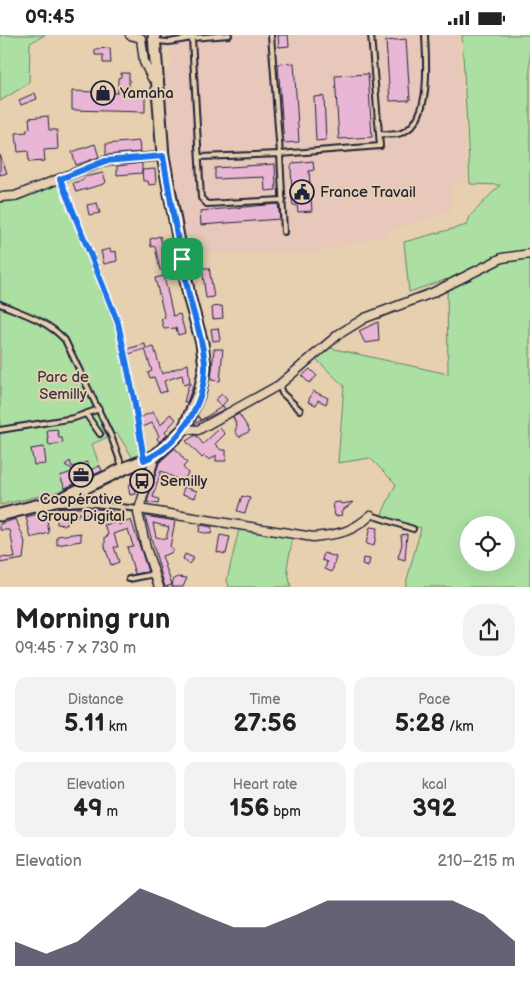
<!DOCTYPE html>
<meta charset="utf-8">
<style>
:root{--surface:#fff;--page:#f2f2f2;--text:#222;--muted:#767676;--accent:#22223b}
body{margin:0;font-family:"Balsamiq Sans",sans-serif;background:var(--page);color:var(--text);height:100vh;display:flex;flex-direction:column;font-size:19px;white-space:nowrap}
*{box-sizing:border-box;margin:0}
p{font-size:16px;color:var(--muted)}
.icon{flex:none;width:28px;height:28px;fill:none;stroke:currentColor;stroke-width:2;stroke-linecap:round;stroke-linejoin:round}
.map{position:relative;height:552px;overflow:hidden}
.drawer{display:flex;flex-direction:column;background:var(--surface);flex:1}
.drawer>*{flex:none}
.fabs{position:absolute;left:460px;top:481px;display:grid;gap:10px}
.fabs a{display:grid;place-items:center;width:55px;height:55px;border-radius:50%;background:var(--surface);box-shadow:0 5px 20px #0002;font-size:25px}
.pin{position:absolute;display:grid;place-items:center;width:42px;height:42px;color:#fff;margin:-21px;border-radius:10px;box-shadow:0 2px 8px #0006}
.round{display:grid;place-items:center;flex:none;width:52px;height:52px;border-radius:20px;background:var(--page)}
.head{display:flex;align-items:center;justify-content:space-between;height:85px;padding:0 15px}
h1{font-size:28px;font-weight:800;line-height:38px}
.stats{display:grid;grid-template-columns:repeat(3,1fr);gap:8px;height:85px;padding:5px 15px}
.stats div{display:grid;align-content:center;border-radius:12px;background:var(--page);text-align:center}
.stats b{font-size:25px;font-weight:800}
.stats small{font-size:14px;font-weight:400}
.stats p{font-size:14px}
.chart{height:140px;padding:10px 15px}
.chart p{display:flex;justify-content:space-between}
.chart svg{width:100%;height:90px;margin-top:5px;fill:var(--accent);opacity:.7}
.status{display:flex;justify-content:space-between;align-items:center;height:35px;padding:0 25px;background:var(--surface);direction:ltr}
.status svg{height:14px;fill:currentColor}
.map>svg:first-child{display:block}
</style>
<div class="status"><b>09:45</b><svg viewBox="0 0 49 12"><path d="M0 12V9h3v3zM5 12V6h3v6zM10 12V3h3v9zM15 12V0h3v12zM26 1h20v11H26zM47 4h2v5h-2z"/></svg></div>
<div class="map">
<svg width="530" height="552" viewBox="0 0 530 552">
<rect width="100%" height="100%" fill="#e6d0af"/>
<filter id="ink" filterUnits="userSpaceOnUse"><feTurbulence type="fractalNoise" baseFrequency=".02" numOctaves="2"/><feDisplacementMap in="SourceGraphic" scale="10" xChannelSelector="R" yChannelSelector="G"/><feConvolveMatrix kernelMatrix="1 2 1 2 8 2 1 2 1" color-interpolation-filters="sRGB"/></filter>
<g filter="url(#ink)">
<!-- built -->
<path fill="#e7c8ba" d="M169,0H458L467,148L452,149L451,177L387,196L386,200L309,219L190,218L168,121L162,40L172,31Z"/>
<!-- green -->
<path fill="#abe0a2" stroke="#66816e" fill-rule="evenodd" d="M0,0H45L30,8L29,48L0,66Z
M462,0H530V552H405L421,493L381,481L396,449L370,423L338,428L344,351L316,324L330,313L448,339L447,244L409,257L404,207L467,190L470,181L500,150L470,149ZM469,490H506V528H469Z
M56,147L60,150L120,306L139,420L133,423L117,398L92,409L102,438L57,457L0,470V168Z
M239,494L293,502L287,532L291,552H229L227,545Z"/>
<!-- building -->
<path fill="#e9b7d5" stroke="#22223b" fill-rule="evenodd" d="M278,0H288L289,11L279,12Z
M406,4L410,65L390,66L386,6Z
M110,13L111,28H103V20H95V14Z
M294,28L299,107L284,108L278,29Z
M121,38H129V58H145V77L72,75V56L118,58V43L121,42Z
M368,39L372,102L339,104L335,41Z
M35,58L37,64L21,70L19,65Z
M324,61L326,105L316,106L314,62Z
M48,81L49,95H57L58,114L44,115L45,126L29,127L28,116L18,117L16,98L27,97V94L30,93L29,83Z
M139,106L140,117L106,120V109Z
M95,109L99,122L76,130L72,117Z
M0,120L7,138L0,140Z
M313,126L314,135L309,136L312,176L298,177L297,170H293L292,164L291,131L294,128Z
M142,128V138L117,140V131Z
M275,129L276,155L265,156L264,142L215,144V133Z
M155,134L156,149L149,150L148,146H143L142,135Z
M103,138L106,147L104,149L76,157L73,148L83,145L84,142Z
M97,168L100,178L89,180L87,170Z
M278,169L280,184L201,190L200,176Z
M160,201L168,233L160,235L155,211L151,212L150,204Z
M110,214L111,217L116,216L117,226L104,229L101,216Z
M202,233H209L214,262L206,263Z
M164,241L173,281L180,279L185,298L178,300L176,293L164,294L161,284L165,283L155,243Z
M222,271L223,283L213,284L212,272Z
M378,287L379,306L365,308L359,296Z
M218,293L220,305L213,306L211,294Z
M145,309L146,314L154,312L162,339L188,329L190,348L193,351L187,367H184L189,348L184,350L182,340L164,346L167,356L160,358L154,342L150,343L148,338L152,336L145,314L129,319L127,314Z
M214,314H223L220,346L211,345Z
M310,334L317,341L309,348L302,341Z
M313,356L328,363L326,369L318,365L316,370L308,367Z
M222,359L227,365L222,371L215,365Z
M223,371L225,374L194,389L198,381L201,385Z
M153,377L161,390L170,379L176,384L165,397L167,400L159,407L157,403L159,401L152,388L143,392L142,389L141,382Z
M239,379L250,396L239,402L235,396L237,391L233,382Z
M220,393L225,399L215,409L221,415H226V426H216V420L210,425L204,421L202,423L186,406L196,400L203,409Z
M57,394L59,403H62L63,408L49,411L47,395Z
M44,412L46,429L34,430L31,414Z
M175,413L187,428L183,432L188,438L183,447L161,436L153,462L159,464L158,469L147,467L159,428Z
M70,426L72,432L87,427L90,435L100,431L102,436L65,453L60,441L75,436L65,430Z
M135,447L136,459L130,460L128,450Z
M184,452L197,456L195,463L182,459Z
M242,461L250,463L245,478L237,476Z
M340,467L341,469L354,467L341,476L342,480L335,481L333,468Z
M64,473H89L112,476L116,484L78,478V481L67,482V490L57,489V474Z
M46,477L49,498L31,503L26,482Z
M145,481L175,486L170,512L173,514L171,518L162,521L172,550L165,552ZM153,488L169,492L166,504L156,502Z
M16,484L25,507L23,524L0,528V522L15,523L10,495H0V489Z
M131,485L141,515L148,537L135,539L127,512L133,511L128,494L114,499L118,512H114L119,527L111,530L105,512V502L109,500L104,490L118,487L119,490Z
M200,490L212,492L211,499L199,497Z
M370,492L377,493L374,511L366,509Z
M81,498V506L57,510V501Z
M407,499L405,525L398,523L402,509L401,500Z
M220,500L230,502L226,519L217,517Z
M324,518L336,522L332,537L325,534L327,527L322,525Z
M185,519L194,523L189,529L183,524Z
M363,523L370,524L368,532L362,530Z
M178,542L187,543L183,552H172L173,545Z"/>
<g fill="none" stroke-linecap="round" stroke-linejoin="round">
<!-- service casing -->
<g stroke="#22223b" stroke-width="8">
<path id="service" d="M192,0V3L229,0
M271,0L280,119L380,111L371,0
M156,6L169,7L192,3L201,163L207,169L283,165
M379,99C385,99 392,100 398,99C433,90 426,27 425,0
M199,122L280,119L284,197
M60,144L118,288L134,364L144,423
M0,269C24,279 48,286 65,305L111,401L122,431
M279,350L282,358L300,375
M86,379L100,399
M0,395L74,383L99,374
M59,469L84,468L139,474
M371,480L413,494
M129,544L155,539"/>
</g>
<!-- minor casing -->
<g stroke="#22223b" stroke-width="11">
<path id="minor" d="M130,0L141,3L144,27L152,43L157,44
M0,162L15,161L105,126L163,121
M184,394L198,395L279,350L339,299L365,283L432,258L502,223L530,219
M155,421L138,478L146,513L159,552
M139,474L313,502C339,499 351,498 371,480"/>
</g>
<!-- secondary casing -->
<g stroke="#22223b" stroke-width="15">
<path id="secondary" d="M0,480L59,465L123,434L155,421L184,394L200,356L205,332L202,308L189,261L163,121L154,0"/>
</g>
<!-- service -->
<use href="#service" stroke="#e6d0af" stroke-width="4"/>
<!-- minor -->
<use href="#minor" stroke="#e6d0af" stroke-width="8"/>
<!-- secondary -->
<use href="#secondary" stroke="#e6d0af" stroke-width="11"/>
</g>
</g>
<g fill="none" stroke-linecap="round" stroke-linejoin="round" filter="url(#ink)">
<!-- route casing -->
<g stroke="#fff" stroke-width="10">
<path id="route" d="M163,121C171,168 179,214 189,260C194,283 204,306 205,331C205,369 179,411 144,425L134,364L118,288L60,144L105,126Z"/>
</g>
<!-- route -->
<use href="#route" stroke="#1a73e8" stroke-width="6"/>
</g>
<!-- icons -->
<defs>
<g id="shop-ring" transform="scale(1.25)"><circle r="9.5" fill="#e6d0af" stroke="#22223b" stroke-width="1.5"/><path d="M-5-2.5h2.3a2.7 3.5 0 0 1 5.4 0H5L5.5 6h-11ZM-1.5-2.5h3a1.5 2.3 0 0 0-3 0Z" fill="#22223b"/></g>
<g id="civic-ring" transform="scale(1.25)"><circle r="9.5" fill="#e6d0af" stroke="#22223b" stroke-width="1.5"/><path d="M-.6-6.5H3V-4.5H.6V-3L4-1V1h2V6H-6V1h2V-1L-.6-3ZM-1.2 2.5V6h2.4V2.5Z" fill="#22223b"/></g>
<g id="office-ring" transform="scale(1.25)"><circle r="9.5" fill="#e6d0af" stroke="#22223b" stroke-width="1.5"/><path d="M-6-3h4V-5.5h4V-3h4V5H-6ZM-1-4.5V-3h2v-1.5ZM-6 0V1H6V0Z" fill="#22223b"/></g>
<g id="bus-ring" transform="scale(1.25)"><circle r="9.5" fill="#e6d0af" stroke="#22223b" stroke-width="1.5"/><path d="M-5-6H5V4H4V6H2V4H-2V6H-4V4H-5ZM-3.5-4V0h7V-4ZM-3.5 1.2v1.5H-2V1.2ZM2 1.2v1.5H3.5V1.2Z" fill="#22223b"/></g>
</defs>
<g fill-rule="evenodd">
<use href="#shop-ring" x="103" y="58"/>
<use href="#civic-ring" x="302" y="157"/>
<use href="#office-ring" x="81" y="440"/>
<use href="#bus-ring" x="142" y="446"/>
</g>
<g text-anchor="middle" stroke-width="4" stroke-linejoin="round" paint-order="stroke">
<!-- poi labels -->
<g font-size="15" fill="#22223b" stroke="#e6d0af" text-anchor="start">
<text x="120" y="63">Yamaha</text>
<text x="320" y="162">France Travail</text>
<text x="160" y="451">Semilly</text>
<text x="81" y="469" text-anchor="middle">Coopérative<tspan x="81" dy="17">Group Digital</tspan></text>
</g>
<!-- park labels -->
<g font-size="15" fill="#373e4a" stroke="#e6d0af">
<text x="63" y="347">Parc de<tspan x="63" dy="17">Semilly</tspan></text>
</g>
</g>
</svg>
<div class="fabs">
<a><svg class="icon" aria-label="locate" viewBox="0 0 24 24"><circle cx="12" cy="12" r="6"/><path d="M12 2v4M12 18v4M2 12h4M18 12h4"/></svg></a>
</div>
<div class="pin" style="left:182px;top:224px;background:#1e9e55"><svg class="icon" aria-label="arrive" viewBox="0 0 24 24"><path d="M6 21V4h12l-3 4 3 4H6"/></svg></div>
</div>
<section class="drawer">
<div class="head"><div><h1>Morning run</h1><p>09:45 · 7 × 730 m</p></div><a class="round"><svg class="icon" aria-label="share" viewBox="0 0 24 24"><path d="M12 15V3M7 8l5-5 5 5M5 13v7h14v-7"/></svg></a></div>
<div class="stats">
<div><p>Distance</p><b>5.11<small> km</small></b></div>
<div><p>Time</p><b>27:56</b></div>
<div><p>Pace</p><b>5:28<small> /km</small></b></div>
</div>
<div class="stats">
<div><p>Elevation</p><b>49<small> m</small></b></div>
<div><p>Heart rate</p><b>156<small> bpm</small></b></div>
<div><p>kcal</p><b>392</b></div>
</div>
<div class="chart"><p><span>Elevation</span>210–215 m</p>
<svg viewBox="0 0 160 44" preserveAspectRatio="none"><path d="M0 44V32L10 38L20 32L30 19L40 6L50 12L60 19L70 25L80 25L90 19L100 12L110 12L120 12L130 12L140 12L150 19L160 32V44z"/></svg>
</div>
</section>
